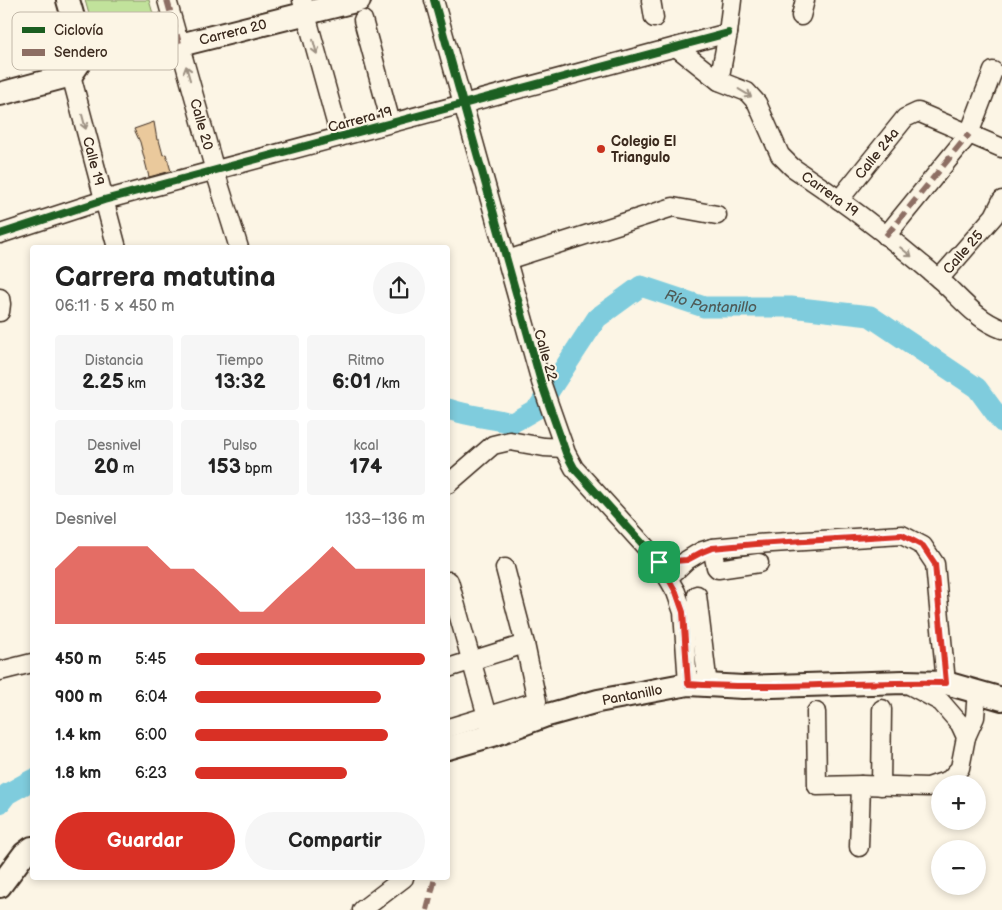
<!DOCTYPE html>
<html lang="es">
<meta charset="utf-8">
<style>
:root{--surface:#fff;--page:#f6f6f6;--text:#222;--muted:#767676;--accent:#d93025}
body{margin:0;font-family:"Balsamiq Sans",sans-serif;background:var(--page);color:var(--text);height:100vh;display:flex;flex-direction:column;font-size:19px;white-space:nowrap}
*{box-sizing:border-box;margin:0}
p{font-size:16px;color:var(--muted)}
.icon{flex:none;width:28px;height:28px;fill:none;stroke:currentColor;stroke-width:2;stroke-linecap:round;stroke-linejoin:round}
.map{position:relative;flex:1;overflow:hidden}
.panel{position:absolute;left:30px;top:245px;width:420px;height:635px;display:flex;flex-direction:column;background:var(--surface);border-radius:5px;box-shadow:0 2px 8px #0003}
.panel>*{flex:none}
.buttons{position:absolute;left:931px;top:775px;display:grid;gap:10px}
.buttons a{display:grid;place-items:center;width:55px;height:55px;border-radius:50%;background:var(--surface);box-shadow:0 2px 8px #0003;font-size:25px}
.pin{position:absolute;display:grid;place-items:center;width:42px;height:42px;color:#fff;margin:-21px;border-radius:10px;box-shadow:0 2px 8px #0006}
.round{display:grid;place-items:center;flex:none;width:52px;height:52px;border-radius:26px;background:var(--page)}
.overview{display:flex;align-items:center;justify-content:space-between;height:85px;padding:0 25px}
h1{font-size:28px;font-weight:800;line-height:38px}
.stats{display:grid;grid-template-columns:repeat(3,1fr);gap:8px;height:85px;padding:5px 25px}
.stats div{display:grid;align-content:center;border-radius:5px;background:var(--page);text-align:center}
.stats b{font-size:21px;font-weight:800}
.stats small{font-size:14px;font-weight:400}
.stats p{font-size:14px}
.chart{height:140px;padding:10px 25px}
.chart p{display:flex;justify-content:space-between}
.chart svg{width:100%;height:90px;margin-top:5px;fill:var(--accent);opacity:.7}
.cta{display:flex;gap:10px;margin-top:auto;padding:10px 25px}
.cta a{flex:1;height:58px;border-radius:30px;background:var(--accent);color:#fff;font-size:20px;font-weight:800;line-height:58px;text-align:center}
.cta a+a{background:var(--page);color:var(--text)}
ul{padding:0 25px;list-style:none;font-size:16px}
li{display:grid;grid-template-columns:80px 60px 1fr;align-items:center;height:38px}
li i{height:12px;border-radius:6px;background:var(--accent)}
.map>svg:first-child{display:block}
</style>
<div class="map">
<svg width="1002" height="910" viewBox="0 0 1002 910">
<rect width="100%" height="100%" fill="#fcf5e5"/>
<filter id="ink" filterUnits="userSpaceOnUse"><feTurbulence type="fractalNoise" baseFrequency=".02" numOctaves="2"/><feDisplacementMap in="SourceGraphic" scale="10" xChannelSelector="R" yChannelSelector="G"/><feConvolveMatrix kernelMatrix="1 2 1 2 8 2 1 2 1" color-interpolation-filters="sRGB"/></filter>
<g filter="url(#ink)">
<!-- green -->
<path fill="#c1e29b" stroke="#7e865c" d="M85,0H149L154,17L94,32Z"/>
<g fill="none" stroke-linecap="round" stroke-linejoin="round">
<!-- river -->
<g stroke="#7fccdd" stroke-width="21">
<path id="s1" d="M448,409C468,416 491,418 512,423L538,408L597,318L641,286L704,307H791L870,316L977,388L1002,422"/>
<path d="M0,803L7,794L32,780"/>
</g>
</g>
<!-- building -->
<path fill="#eac99c" stroke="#3b2a1e" d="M154,122L157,140H159L163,155L166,154L171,171L149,177L140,142L134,129Z"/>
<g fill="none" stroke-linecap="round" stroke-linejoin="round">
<!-- minor casing -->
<g stroke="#3b2a1e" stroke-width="21">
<g id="minor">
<path id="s2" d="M167,0L215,171L239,248"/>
<path d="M302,0L340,137"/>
<path d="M434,0L541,382L566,453L574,468L659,562L676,592L683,612L688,684"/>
<path d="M651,0L654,18"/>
<path d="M801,16L805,0"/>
<path d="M363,20L391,123"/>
<path id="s3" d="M676,47L719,81L747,92L757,103L780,155L792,167C843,201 893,239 939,279C959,296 976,320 1002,329"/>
<path id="s4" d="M71,75L117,248"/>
<path d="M719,81L728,33L732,0"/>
<path id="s5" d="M839,200L905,118L918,112L1002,148"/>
<path d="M0,234L104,200L728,33"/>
<path d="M886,236L969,134L993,71"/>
<path d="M507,260L673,207L717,215"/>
<path id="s6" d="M939,279L994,216L1002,200"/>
<path d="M0,298L1,304L0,312"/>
<path d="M448,484L493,445L510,441L544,447L564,448"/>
<path d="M712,548L716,567L718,569L759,563"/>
<path d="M668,578L687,560L702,551L712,548L756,544L902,535L923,546L935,564L946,683"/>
<path d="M449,581L490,727"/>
<path d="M697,595L708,686"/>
<path d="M448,668L525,644"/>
<path d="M0,671L32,663"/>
<path d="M816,712L817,786L861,785L928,787L949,780L960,768L966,737L960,724L941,702L904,682"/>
<path d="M448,728L537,701L525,644L505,568"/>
<path d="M966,737L975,717L977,691"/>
<path d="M881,786L882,709"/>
<path d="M859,847L861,785"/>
<path d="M362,910L404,878"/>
</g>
</g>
<!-- major casing -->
<g stroke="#3b2a1e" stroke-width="26">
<g id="major">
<path d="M68,0L84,56"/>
<path id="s7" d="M0,94L71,75L84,56L152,37L179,43H188L359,0"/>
<path id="s8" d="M448,748L493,735L544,716L598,701L688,684L743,687L904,682L946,683L1002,699"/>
<path d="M0,886L24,854L32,848"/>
</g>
</g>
<!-- minor -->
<use href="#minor" stroke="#fcf5e5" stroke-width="18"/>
<!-- major -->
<use href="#major" stroke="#fcf5e5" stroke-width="22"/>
<!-- quiet -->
<path stroke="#8d6e63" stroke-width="6" stroke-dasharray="12 6" stroke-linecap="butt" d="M167,0L179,43
M886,236L969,134
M427,910L435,878"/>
<!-- cycleway casing -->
<g stroke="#fcf5e5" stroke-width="11">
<path id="cycleway" d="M434,0L541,382L566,453L574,468L659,562L676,592L683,612L688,684
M0,234L104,200L728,33"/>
</g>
<!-- cycleway -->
<use href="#cycleway" stroke="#1b5e20" stroke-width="8"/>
</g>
<!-- one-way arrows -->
<defs><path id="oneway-shaft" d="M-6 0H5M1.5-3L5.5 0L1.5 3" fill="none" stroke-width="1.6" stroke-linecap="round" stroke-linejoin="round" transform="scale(1.25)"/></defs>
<g stroke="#9c9082">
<use href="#oneway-shaft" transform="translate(315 47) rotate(75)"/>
<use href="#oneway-shaft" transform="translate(188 73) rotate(-106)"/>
<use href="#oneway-shaft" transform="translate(745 93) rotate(31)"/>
<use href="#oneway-shaft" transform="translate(84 122) rotate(75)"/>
<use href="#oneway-shaft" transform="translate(906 252) rotate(39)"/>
</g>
</g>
<g fill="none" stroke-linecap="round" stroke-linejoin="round" filter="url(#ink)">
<!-- route casing -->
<g stroke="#fff" stroke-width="10">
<path id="route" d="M902,535L923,546L935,564L946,683C860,681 774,690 688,684L683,612L676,592L659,562L687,560L702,552L712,548L756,544Z"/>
</g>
<!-- route -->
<use href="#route" stroke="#d93025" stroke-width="6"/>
</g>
<!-- markers -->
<circle fill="#c8321e" stroke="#fcf5e5" stroke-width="2" cx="601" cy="149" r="5"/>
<g text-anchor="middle" stroke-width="4" stroke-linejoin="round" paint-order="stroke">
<!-- street labels -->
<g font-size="14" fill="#3b2a1e" stroke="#fcf5e5">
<text dy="5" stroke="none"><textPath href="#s7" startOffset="250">Carrera 20</textPath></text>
<text transform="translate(360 119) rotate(-15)" y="5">Carrera 19</text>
<text dy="5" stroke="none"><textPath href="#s2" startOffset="129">Calle 20</textPath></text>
<text dy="5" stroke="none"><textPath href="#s5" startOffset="60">Calle 24a</textPath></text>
<text dy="5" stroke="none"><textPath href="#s4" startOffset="89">Calle 19</textPath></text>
<text dy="5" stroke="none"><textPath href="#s3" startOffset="220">Carrera 19</textPath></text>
<text dy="5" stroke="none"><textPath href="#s6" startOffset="36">Calle 25</textPath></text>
<text transform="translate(546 355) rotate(74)" y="5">Calle 22</text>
<text dy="5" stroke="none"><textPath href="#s8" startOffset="192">Pantanillo</textPath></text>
</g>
<!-- poi labels -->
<g font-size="14" font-weight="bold" fill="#3b2a1e" stroke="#fcf5e5" text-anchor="start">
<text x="611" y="146">Colegio El<tspan x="611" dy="16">Triangulo</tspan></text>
</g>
<!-- water labels -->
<g font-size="15" font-style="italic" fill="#4f5b57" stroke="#fcf5e5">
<text dy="5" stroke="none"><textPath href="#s1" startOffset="330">Río Pantanillo</textPath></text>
</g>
</g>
<!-- legend -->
<rect x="12" y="12" width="166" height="58" rx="8" fill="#fcf5e5" stroke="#c2b8a9" stroke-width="1"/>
<rect x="22" y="27" width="23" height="6" fill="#1b5e20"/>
<rect x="22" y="49" width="23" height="7" fill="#8d6e63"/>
<g font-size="14" fill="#3b2a1e">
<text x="54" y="35">Ciclovía</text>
<text x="54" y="57">Sendero</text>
</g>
</svg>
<div class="buttons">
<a>+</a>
<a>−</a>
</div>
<div class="pin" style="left:659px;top:562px;background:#1e9e55"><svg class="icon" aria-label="arrive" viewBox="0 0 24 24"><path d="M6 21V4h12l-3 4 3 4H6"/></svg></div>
<section class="panel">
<div class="overview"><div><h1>Carrera matutina</h1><p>06:11 · 5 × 450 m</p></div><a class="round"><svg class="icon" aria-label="share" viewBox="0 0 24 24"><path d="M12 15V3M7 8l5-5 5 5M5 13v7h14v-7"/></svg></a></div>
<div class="stats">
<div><p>Distancia</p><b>2.25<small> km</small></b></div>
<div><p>Tiempo</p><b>13:32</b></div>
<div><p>Ritmo</p><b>6:01<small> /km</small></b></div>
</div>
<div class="stats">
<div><p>Desnivel</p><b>20<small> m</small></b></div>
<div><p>Pulso</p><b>153<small> bpm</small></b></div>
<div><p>kcal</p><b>174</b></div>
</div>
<div class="chart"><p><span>Desnivel</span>133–136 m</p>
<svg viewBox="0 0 160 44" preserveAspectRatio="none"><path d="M0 44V17L10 6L20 6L30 6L40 6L50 17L60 17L70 27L80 38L90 38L100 27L110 17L120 6L130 17L140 17L150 17L160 17V44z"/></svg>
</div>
<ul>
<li><b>450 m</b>5:45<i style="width:100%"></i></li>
<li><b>900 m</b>6:04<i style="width:81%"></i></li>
<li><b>1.4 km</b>6:00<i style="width:84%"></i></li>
<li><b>1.8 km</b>6:23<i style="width:66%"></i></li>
</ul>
<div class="cta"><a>Guardar</a><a>Compartir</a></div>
</section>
</div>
